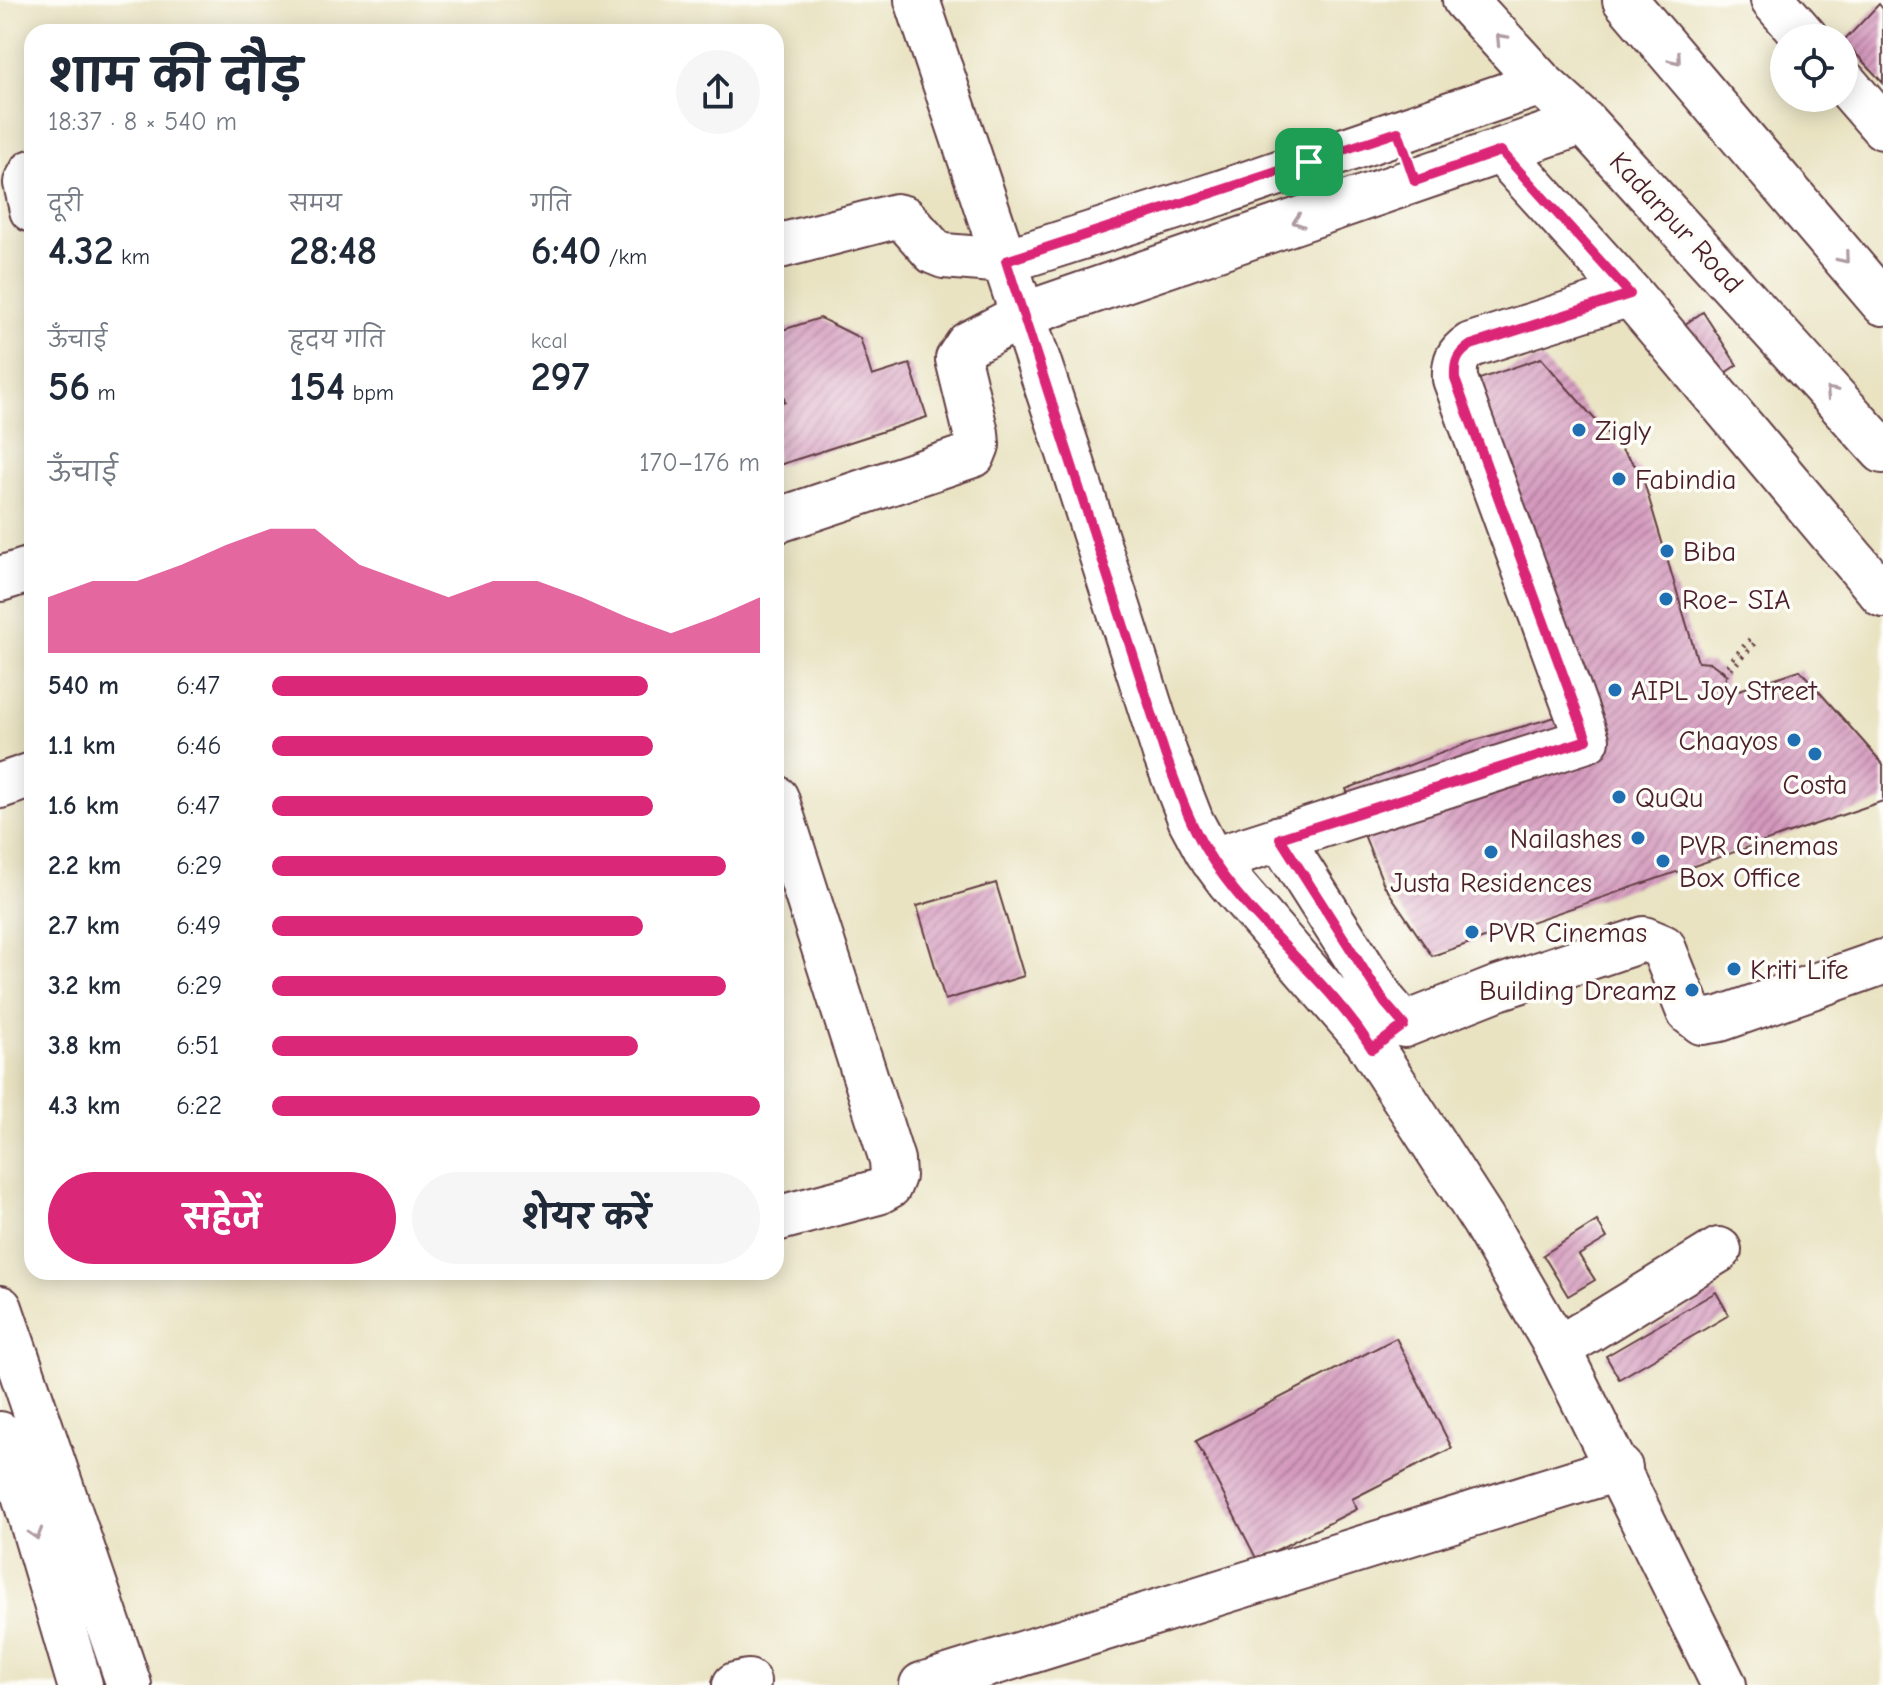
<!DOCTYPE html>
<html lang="hi">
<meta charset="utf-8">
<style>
:root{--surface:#fff;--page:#f6f6f7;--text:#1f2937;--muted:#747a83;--accent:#db2777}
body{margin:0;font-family:"Comic Neue","Playpen Sans Deva",sans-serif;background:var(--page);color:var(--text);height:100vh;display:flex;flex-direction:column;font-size:30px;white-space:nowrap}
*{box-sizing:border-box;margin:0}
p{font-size:26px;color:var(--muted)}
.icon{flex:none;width:44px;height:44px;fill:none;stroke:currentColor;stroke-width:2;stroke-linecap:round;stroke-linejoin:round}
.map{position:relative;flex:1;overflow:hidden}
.panel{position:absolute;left:24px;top:24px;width:760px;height:1256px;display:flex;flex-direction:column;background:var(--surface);border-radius:24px;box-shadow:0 4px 20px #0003}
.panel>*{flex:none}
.buttons{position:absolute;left:1770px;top:24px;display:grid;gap:16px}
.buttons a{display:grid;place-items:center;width:88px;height:88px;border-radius:50%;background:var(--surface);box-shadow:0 4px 20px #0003;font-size:40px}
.pin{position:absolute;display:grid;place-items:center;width:68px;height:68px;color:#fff;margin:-34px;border-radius:16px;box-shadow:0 4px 12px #0006}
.round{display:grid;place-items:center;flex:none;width:84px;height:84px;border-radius:42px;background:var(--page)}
.summary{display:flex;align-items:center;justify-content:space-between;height:136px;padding:0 24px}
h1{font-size:44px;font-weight:700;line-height:60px}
.metrics{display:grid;grid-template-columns:repeat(3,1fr);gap:12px;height:136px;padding:8px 24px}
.metrics div{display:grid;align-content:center}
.metrics b{font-size:40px;font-weight:700}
.metrics small{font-size:22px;font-weight:400}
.metrics p{font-size:22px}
.chart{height:224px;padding:16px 24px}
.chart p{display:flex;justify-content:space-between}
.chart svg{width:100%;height:144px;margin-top:8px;fill:var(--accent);opacity:.7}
.button{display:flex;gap:16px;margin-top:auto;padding:16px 24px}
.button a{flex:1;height:92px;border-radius:48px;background:var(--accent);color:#fff;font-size:32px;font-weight:700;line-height:92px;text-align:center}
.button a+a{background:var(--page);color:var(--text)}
ul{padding:0 24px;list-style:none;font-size:26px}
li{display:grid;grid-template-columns:128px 96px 1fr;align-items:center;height:60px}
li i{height:20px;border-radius:10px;background:var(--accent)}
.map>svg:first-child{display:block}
</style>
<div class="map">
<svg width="1883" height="1685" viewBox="0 0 1883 1685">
<defs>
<pattern id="building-hatch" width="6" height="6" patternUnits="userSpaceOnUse" patternTransform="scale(2)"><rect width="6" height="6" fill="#d499bd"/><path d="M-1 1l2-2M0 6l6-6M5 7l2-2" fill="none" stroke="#ae7c9a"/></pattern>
</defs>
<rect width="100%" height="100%" fill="#fdfcf7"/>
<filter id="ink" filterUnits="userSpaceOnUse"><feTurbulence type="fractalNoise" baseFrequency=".0125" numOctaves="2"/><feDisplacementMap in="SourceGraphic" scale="16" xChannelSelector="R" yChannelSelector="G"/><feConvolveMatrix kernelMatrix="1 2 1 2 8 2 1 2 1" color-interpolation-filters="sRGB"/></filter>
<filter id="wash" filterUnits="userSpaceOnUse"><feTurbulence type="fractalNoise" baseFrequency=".006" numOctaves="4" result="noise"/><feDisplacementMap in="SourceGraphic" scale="32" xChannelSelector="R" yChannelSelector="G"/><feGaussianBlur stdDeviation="1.8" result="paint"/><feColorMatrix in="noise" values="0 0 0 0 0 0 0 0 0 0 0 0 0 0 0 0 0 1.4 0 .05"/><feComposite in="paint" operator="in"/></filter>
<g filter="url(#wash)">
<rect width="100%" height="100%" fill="#e9e3c2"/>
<g id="blocks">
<!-- building -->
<path fill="url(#building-hatch)" d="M1879,4L1883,9V83L1844,41Z
M1703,312L1737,365L1709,383L1675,331Z
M820,318L860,338L872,376L910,364L927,417L776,466V405L785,402L776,375V332Z
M1541,358L1641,472L1698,662L1711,663L1722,671L1726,675L1724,695L1800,670L1883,764V801L1432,956L1384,885L1346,789L1476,740L1583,709L1465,384Z
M996,883L1024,976L945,1000L917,906Z
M1597,1221L1607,1238L1579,1255L1595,1280L1568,1296L1543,1255Z
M1716,1292L1729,1315L1619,1379L1606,1356Z
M1396,1338L1452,1448L1352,1499L1357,1509L1257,1560L1196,1441Z"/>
</g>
</g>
<g filter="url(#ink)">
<use href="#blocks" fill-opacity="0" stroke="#623c42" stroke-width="2"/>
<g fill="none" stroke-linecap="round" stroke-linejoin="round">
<!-- minor casing -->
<g stroke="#623c42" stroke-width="48">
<path id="minor" d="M917,0L1068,450L1165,754L1191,821L1207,851L1229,881L1366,1039L1483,1220L1558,1349L1724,1685
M1465,0L1541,83L1584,122L1883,451
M1625,0L1883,303
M1773,0L1806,38
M1844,82L1883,127
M1501,151L1630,294
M32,172L26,183L32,210
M776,247L896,216L904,218L934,252L944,256L1006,261L1220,193L1541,83
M776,521L973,455L977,445L976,433L958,359L968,344L1023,315L1584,122
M0,579L32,569
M0,786L32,775
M776,798L892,1160L893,1176L889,1186L878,1192L776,1219
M1280,838L1385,1003L1404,1025L1498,988L1644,939L1663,947L1689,1012L1702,1022L1720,1019L1883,962
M1213,860L1587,740L1455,379C1454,362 1457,354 1471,345L1630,294L1883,595
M0,1308L129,1685
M1558,1349L1719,1250
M0,1434L22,1488L80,1685
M735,1685L748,1682
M922,1685L1620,1468"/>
</g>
<!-- path -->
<path stroke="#623c42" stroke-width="5" stroke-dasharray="2 6" stroke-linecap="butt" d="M1722,671L1751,638
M1726,675L1756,642"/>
<!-- minor -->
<use href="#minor" stroke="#fff" stroke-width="44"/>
</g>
<!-- one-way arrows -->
<defs><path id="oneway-chevron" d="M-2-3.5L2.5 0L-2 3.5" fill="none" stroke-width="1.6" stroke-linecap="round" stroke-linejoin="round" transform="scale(2)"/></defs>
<g stroke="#ae9aa0">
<use href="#oneway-chevron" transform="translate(1501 39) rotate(-133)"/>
<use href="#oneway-chevron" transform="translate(1676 59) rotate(50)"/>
<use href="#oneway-chevron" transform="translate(1298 221) rotate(161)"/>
<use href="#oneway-chevron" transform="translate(1844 258) rotate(50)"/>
<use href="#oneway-chevron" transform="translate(1831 392) rotate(-132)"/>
<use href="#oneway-chevron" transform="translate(36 1534) rotate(73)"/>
</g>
</g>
<g fill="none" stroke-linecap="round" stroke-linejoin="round" filter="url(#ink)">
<!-- route casing -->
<g stroke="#fff" stroke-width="16">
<path id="route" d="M1398,132L1415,181L1501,151L1630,294L1471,345C1457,354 1454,362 1455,379L1587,740L1280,838L1385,1003L1404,1025L1372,1049C1327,976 1250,924 1206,850C1188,820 1177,786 1165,754L1006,261Z"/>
</g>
<!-- route -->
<use href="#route" stroke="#db2777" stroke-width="10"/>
</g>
<!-- markers -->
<g fill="#1f6fb2" stroke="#fdfcf7" stroke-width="3">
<circle cx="1579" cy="430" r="8"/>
<circle cx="1619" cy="479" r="8"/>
<circle cx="1667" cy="551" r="8"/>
<circle cx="1666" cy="599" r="8"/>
<circle cx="1615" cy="690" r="8"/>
<circle cx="1794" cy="740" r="8"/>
<circle cx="1815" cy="754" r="8"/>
<circle cx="1619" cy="797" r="8"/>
<circle cx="1638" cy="838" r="8"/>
<circle cx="1491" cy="852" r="8"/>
<circle cx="1663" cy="861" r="8"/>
<circle cx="1472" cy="932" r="8"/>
<circle cx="1734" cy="969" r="8"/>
<circle cx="1692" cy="990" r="8"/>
</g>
<g text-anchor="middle" stroke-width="7" stroke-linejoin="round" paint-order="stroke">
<!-- street labels -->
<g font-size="28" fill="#4a1f2b" stroke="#fdfcf7">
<text transform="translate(1677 222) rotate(47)" y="10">Kadarpur Road</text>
</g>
<!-- poi labels -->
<g font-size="28" fill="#4a1f2b" stroke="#fdfcf7" text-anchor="start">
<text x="1595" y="440">Zigly</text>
<text x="1635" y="489">Fabindia</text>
<text x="1683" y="561">Biba</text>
<text x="1682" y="609">Roe- SIA</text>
<text x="1631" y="700">AIPL Joy Street</text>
<text x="1778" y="750" text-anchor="end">Chaayos</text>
<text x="1815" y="794" text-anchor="middle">Costa</text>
<text x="1635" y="807">QuQu</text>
<text x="1622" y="848" text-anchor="end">Nailashes</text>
<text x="1679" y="855">PVR Cinemas<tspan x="1679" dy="32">Box Office</tspan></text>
<text x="1491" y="892" text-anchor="middle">Justa Residences</text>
<text x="1488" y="942">PVR Cinemas</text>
<text x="1750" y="979">Kriti Life</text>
<text x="1676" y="1000" text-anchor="end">Building Dreamz</text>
</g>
</g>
</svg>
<div class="buttons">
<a><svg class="icon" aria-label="locate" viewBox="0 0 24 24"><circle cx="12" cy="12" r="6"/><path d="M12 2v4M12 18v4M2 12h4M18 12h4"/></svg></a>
</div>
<div class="pin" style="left:1309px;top:162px;background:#1e9e55"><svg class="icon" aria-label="arrive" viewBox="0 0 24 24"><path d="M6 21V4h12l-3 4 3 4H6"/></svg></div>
<section class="panel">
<div class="summary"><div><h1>शाम की दौड़</h1><p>18:37 · 8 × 540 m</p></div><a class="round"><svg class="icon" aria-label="share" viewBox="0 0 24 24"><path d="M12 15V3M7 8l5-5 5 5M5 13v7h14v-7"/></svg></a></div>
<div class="metrics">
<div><p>दूरी</p><b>4.32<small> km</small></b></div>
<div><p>समय</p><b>28:48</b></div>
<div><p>गति</p><b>6:40<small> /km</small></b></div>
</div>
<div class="metrics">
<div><p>ऊँचाई</p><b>56<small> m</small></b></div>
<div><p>हृदय गति</p><b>154<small> bpm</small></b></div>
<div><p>kcal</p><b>297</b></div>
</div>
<div class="chart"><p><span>ऊँचाई</span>170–176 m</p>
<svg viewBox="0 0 160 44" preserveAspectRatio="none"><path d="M0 44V27L10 22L20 22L30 17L40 11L50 6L60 6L70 17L80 22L90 27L100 22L110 22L120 27L130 33L140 38L150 33L160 27V44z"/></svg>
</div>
<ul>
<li><b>540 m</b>6:47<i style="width:77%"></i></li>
<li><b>1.1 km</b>6:46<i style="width:78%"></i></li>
<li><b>1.6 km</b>6:47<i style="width:78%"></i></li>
<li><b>2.2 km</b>6:29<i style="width:93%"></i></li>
<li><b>2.7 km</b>6:49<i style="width:76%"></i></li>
<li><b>3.2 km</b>6:29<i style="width:93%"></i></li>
<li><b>3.8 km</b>6:51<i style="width:75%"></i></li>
<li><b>4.3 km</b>6:22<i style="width:100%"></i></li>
</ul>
<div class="button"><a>सहेजें</a><a>शेयर करें</a></div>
</section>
</div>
